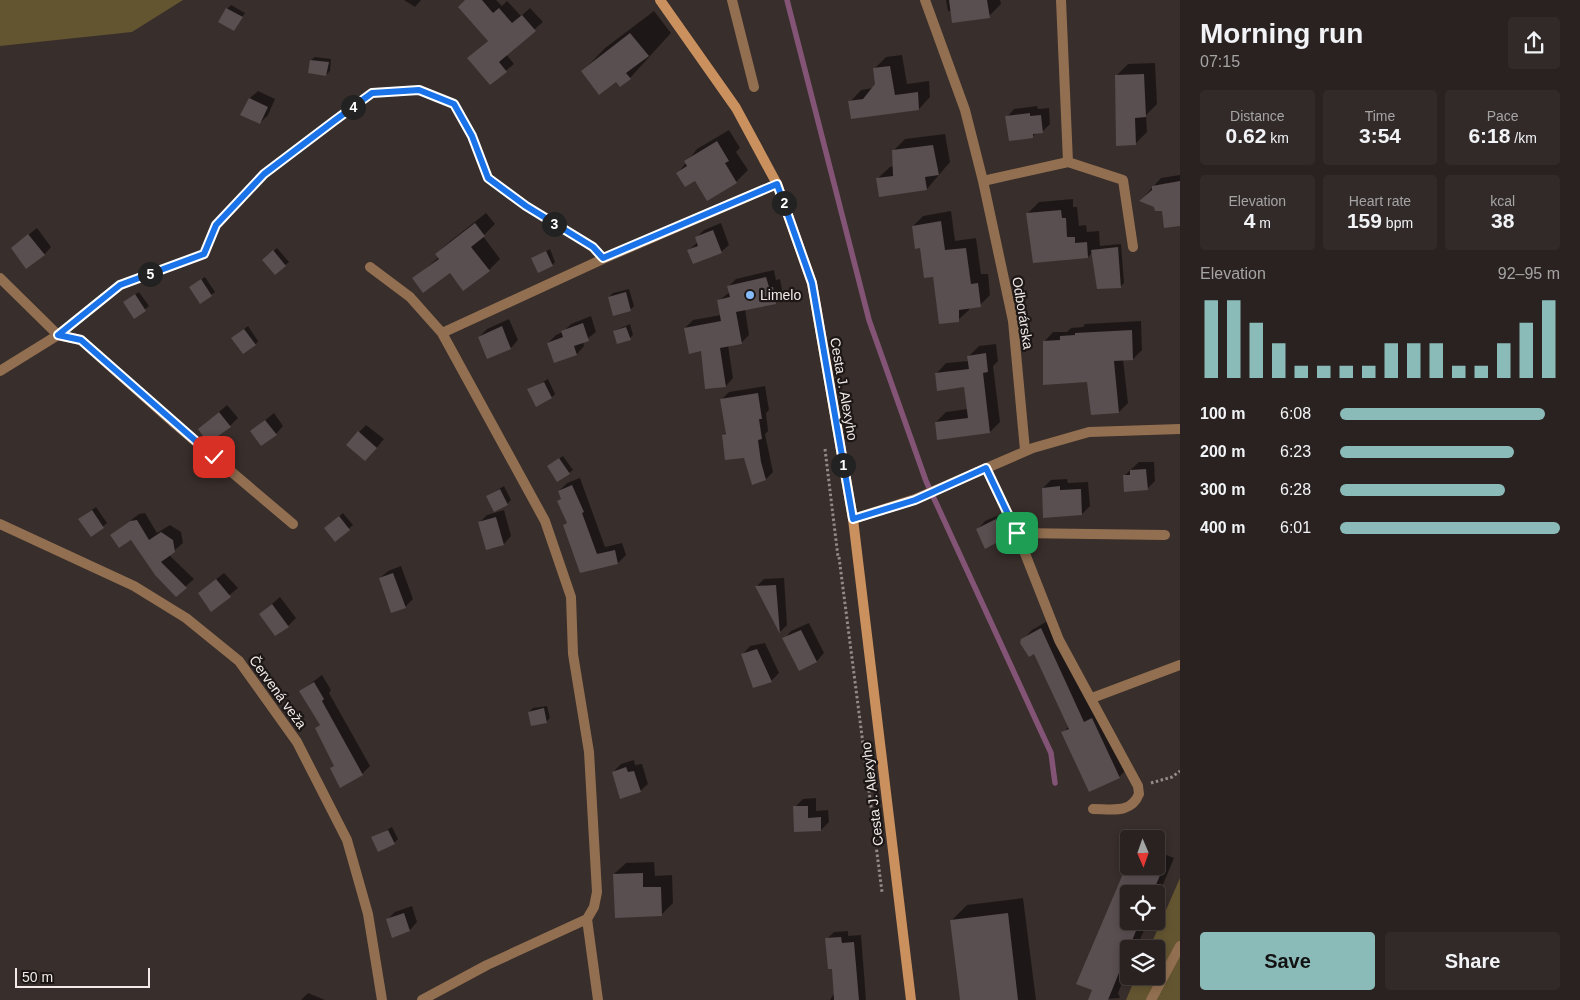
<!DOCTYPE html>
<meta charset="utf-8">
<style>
:root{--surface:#2a2220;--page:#322a29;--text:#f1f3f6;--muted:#a5a4a5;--line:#463f3e;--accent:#8bbbb9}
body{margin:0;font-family:Arial,sans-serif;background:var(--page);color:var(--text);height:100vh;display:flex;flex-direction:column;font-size:19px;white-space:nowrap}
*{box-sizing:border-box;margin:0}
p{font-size:16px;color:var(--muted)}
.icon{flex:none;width:28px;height:28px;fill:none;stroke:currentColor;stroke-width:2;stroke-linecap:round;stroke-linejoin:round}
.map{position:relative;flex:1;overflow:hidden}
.drawer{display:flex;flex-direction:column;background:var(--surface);width:400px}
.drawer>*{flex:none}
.needle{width:32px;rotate:178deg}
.fabs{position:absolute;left:1120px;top:830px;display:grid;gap:10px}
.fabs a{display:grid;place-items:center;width:45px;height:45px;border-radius:5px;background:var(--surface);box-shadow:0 2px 8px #0003,0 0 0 1px var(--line);font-size:25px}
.scale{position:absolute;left:15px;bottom:12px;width:135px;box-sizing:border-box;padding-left:5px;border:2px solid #f1eae8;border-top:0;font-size:14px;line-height:18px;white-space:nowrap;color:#f1eae8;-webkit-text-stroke:4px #1c1716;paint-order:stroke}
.pin{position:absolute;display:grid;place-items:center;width:42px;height:42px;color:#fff;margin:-21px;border-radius:10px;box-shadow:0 2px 8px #0006}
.km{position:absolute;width:25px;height:25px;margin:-12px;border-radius:50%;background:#222;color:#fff;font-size:14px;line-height:25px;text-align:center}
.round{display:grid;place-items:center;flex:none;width:52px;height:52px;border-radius:5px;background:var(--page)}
.headline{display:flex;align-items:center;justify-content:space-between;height:85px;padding:0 20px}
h1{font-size:28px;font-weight:700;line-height:38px}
.stats{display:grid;grid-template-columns:repeat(3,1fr);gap:8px;height:85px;padding:5px 20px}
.stats div{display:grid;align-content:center;border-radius:5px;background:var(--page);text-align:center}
.stats b{font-size:21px;font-weight:700}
.stats small{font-size:14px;font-weight:400}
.stats p{font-size:14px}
.chart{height:140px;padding:10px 20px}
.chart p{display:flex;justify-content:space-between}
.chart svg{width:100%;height:90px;margin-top:5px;stroke:var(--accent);stroke-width:6}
.action{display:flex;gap:10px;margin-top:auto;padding:10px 20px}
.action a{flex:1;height:58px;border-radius:5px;background:var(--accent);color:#111;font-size:20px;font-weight:700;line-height:58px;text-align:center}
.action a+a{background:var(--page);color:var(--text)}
ul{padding:0 20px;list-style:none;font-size:16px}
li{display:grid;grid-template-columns:80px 60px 1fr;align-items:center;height:38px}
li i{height:12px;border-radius:6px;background:var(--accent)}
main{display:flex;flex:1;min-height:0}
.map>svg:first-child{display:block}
</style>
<main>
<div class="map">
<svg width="1180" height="1000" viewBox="0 0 1180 1000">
<rect width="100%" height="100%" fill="#382e2b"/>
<!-- green -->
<path fill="#635530" d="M0,0H183L132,32L0,46Z
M1180,878V1000H1126L1136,976H1156V949H1149Z"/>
<!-- shadow -->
<path fill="#0007" d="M404,0H421L415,7Z
M466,0H496L502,6L507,1L521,16L530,8L543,22L506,54L514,64L490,84L477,50L489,40Z
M946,0H1000L1001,4L989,16L948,11Z
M231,5L245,13L234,29L227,9Z
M654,11L671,33L630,78L616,81L583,71L605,48Z
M902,55L907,84L929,81L930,97L919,109L850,102L861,90L873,88L876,85L874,69L886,57Z
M315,57L331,59L330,71L326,75L311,60Z
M1155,63L1157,104L1146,115L1147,132L1135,144L1116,76L1128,64Z
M258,91L275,99L268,115L260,123L250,98Z
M1037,106L1038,109L1049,108L1050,124L1043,131L1037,132L1032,137L1007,117L1014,109Z
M729,130L740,148L736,152L748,170L736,182L678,173L697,149Z
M945,134L950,162L927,189L878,178L890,167L894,166L893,151L905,139Z
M1180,175V225L1163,209L1141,200L1161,178Z
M1073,199V207H1077L1079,226L1086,225L1087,232L1099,231L1100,246L1121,244L1124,283L1121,286L1093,252L1088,257L1027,214L1039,202Z
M951,211L955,241L976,238L981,274H988L990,295L980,305L969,307V310L958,320L934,275L913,226L923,216Z
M486,213L495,224L483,236L500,259L489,270L463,289L450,271L414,279L439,257L436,254L448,243Z
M721,223L729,245L721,252L689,250L698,242L696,238L704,230Z
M37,228L51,247L44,255L12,248Z
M277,248L289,262L285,265L264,260Z
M550,249L555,262L552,265L533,259Z
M774,270L776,280L780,279L783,295L776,302L745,309L749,335L741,343L728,345L733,378L726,386L685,328L693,320L721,315L718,301L730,292L729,286L736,279Z
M205,277L215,292L211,295L194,284Z
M629,289L634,306L630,310L609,297L613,293Z
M139,292L149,306L135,317L128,299Z
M591,316L596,332L583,342L584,346L577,354L548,343L556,335L563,332L571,324Z
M509,319L518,340L511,348L488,357L479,337L487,329Z
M1141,321L1142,350L1133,359H1123L1128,403L1119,412L1088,381L1044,342L1053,332H1067L1071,328L1083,327L1085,324Z
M630,324L633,335L630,338L614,331Z
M248,326L258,341L255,345L233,338Z
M996,344L998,361L993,366L1000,422L990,432L938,438L936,422L946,412L968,409L965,386L936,374L946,363L969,361V356L979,346Z
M548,379L555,394L552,397L529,390Z
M765,386L769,410L766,413L768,431L765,434L773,472L766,479L753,483L745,456L723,435L727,432L722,399L729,392Z
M227,405L238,418L230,426L207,422Z
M274,413L283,426L276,434L252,431Z
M366,425L384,439L373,452L359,432Z
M563,456L573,470L569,473L552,463Z
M1139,462H1154L1155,481L1147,489L1124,476Z
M580,478L605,547L622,543L626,555L618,563L581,572L564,525L568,522L559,501L562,498L559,491L567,483Z
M1067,479L1068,483L1088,482L1090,506L1082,514L1043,488L1051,480Z
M504,486L511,500L507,504L487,496Z
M96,507L107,523L91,536L83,516Z
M504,510L511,536L504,544L479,523L487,515Z
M145,513L157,533L170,525L181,532L183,543L169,555L194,579L176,595L131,539L111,535L139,514Z
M343,513L353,525L336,540L329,525Z
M1004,513L1012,529L1004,537L978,529L985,521Z
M401,566L413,599L405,607L380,578L388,571Z
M224,573L238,588L211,610L199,593Z
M784,578L787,625L780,632L756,587L764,579Z
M280,597L296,618L288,626L260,614Z
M1051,619L1129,767L1119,777L1063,733L1069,726L1034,652L1022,640L1032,630Z
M809,623L824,653L817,661L799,669L784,639L791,631Z
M765,643L779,673L771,681L743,654L750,646Z
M322,675L331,690L329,693L370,766L362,774L332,768L335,765L316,728L321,724L301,691Z
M547,706L550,718L546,722L529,712L533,708Z
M634,760L635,765L642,764L648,784L640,791L613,772L621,764Z
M816,798V811L828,810L829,822L821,830L795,807L803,799Z
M392,827L398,839L394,843L373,838Z
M1156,851L1174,858L1156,901V894H1129V921H1148L1136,949H1129V967L1118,993L1120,998L1090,1000L1094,990L1078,983L1129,864V866H1156Z
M654,862L655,876L672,875L673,903L661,915L614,874L626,863Z
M1023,898L1036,1000H961L951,921L967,905Z
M412,906L417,922L410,930L393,936L387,920L395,912Z
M848,931V936L861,935L866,1000H830L835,992L834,967L827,939L834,932Z
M308,993L325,1000H301Z"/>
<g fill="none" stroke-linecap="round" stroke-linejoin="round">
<!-- stream -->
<path stroke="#845477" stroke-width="5.5" d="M787,0L869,320L926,481L1051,753L1055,783"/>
</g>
<!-- building -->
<path fill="#594e50" d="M465,0H482L493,13L499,8L512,23L522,15L536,31L499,62L507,72L490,85L467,58L488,41L458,7Z
M949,0H987L990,18L952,23Z
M226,8L243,17L234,31L218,22Z
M630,33L649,56L626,73L631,79L620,87L616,82L599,95L581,71Z
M310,60L329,62L326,76L308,73Z
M890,66L895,95L918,92L919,110L851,119L848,101L863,99L875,84L873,68Z
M1144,74L1146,117L1135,118L1136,145L1116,146L1115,75Z
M249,98L268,107L260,124L240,115Z
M1030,113V116L1041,115L1043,133L1033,134V138L1009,141L1005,116Z
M717,141L729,161L725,163L737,183L707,201L695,181L685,187L676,173L687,166L684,161Z
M933,145L939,175L925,177L927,190L879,197L876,178L893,176L892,150Z
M1180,181V226L1164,228L1162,211H1155L1154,207L1139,201L1152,190V186Z
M1061,210L1062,218H1066L1067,237H1075V243L1087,242L1088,258L1033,263L1026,213Z
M941,221L945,250L966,248L971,284L978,283L981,307L959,310V322L939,324L933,277L924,278L920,248L915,249L912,226Z
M475,223L485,236L471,247L490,271L463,291L450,273L423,293L412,278L439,259L435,254Z
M713,230L722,253L693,264L687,250L698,246L695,237Z
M28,234L45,255L26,269L11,248Z
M1118,247L1121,288L1097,289L1091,250Z
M273,250L286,266L275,275L262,260Z
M546,251L553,266L538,273L531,258Z
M766,277L769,287H773L776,304L736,312L742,344L720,348L726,387L705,389L701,351L689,354L684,328L721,321L717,300L730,297L727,286Z
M201,279L212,296L200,304L189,287Z
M626,292L631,311L613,316L608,297Z
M135,294L146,311L134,319L123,302Z
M583,323L589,341L574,346L577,355L554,363L547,343L563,337L561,331Z
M502,326L511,349L487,359L478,337Z
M626,327L631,340L617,344L613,331Z
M244,329L256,345L243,354L231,338Z
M1132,330L1133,360L1114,361L1119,413L1091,415L1087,382L1043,385V341L1060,340V336L1075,335V333Z
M986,353L988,372L983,373L990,433L937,440L935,422L968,418L964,387L937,391L935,373L969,369L967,356Z
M544,382L552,398L536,407L527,389Z
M758,393L762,419H759L762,439L758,440L761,462L766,480L752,485L744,458L725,460L722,435L726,434L720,399Z
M219,412L231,427L208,443L198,429Z
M265,420L277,435L261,446L250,431Z
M358,431L377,448L365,461L346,445Z
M559,458L570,474L557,482L547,466Z
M1146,469L1148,490L1124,492L1123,475H1130V470Z
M572,485L584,512L582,513L597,554L615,550L618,564L580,573L563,525L567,523L557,501L561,499L558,491Z
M1060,486V490L1081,489L1082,515L1043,518L1042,488Z
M500,489L508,505L494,512L486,496Z
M92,510L104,528L91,537L78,519Z
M339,516L350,530L335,542L324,528Z
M496,517L504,545L486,550L478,522Z
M996,519L1005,538L985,549L976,529Z
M137,520L149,540L161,532L173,540L175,552L161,562L187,588L176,597L155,575L131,540L119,548L110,535L130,521Z
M393,573L406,608L391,613L379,578Z
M216,579L231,597L211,612L198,593Z
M776,585L780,634L755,586Z
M272,604L289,627L275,636L259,614Z
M1041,628L1084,722L1092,718L1120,778L1089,792L1061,732L1069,729L1034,654L1029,657L1020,643L1021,639Z
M801,630L817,662L799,671L782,638Z
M757,649L772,682L753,688L741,654Z
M314,682L324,699L322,701L363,775L340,788L330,768L334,766L315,728L320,725L299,691Z
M544,708L547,723L531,726L528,712Z
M626,767L628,772L634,771L641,792L620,799L612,772Z
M793,806H808V818L821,817V831L794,832Z
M388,830L395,844L378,852L371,837Z
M1128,862L1129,866H1145L1161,873L1152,894H1129V921H1140L1108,1000H1088L1092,990L1076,984Z
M643,873V887H661L662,916L615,918L613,874Z
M404,913L410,931L392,938L386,919Z
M1008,913L1018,1000H960L950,920Z
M841,937L842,943L854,942L859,1000H834L832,969H828L825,938Z"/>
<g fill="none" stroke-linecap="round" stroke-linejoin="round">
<!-- path -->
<path stroke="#938b88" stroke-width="3" stroke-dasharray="2.5 2.5" stroke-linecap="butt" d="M73,324L120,285L204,254L216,225L264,174L334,121L372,93L419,90L454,104L472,136L489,178L526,206L594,249
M825,449L838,557
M839,557L882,892
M1151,783L1172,777L1180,771"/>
<!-- lane -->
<path stroke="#926f50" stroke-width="10" d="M732,0L754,87
M925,0L965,110L983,181L1013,321L1025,450
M1068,162L1123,180L1133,247
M983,181L1068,162L1061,0
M370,267L410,297L442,333L545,521L571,597L573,654L589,752L597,892L594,907L587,919L487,965L422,1000
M0,278L58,335L81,340L175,424L293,524
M442,333L603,259L777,184
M0,371L58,335
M986,468L1017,533L1059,640L1138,786L1139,794C1131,814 1112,809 1093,809
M853,519L915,499L1033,448L1089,432L1180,429
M0,524L134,586L186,618L239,661L297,742L347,840L368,914L382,1000
M1017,533L1165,535
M1092,698L1180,665
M587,919L598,1000
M1151,1000L1180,946"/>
<!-- secondary -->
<path stroke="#ca915f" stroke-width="10" d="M660,0L736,108L777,184L812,283L853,519L911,1000"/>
</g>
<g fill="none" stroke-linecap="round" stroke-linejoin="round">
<!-- route casing -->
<g stroke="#fff" stroke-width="10">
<path id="route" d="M214,457L81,340L58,335L120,285L204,254L216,225L264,174L334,121L372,93L419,90L454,104L472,136L488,178L526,206L593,247L603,258L777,184L812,283L853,519L915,500L986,468L1017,533"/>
</g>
<!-- route -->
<use href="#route" stroke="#1a73e8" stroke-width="6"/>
</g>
<!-- markers -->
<circle fill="#86bbfb" stroke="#1c1716" stroke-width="2" cx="750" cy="295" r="5"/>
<g text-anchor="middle" stroke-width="4.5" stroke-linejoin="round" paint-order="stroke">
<!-- poi labels -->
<g font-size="14" fill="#f1eae8" stroke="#1c1716" text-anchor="start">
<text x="760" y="300">Limelo</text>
</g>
<!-- street labels -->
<g font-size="14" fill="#f1eae8" stroke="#1c1716">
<text transform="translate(1023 313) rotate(81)" y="5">Odborárska</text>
<text transform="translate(844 389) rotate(80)" y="5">Cesta J. Alexyho</text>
<text transform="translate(278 692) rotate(54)" y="5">Červená veža</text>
<text transform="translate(872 794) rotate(-97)" y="5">Cesta J. Alexyho</text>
</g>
</g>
</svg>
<div class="fabs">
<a><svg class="needle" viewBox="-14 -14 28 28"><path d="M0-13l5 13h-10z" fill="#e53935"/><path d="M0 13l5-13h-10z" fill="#a5a4a5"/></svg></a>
<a><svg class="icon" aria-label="locate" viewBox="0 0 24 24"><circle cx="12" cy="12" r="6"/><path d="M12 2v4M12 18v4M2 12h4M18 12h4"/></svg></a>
<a><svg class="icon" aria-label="layers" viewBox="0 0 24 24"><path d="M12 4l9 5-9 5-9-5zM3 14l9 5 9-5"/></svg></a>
</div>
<div class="scale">50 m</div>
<div class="pin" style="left:1017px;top:533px;background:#1e9e55"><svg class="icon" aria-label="arrive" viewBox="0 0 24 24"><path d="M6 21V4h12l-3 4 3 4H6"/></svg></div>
<div class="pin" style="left:214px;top:457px;background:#d93025"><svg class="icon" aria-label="check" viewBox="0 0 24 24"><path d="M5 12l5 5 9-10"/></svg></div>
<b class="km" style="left:843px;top:465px">1</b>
<b class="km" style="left:784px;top:203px">2</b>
<b class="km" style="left:554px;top:224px">3</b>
<b class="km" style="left:353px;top:107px">4</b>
<b class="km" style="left:150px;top:274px">5</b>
</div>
<section class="drawer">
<div class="headline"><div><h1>Morning run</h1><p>07:15</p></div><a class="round"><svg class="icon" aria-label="share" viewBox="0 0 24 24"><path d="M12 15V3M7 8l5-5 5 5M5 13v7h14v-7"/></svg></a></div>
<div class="stats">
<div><p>Distance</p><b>0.62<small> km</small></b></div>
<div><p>Time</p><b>3:54</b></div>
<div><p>Pace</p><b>6:18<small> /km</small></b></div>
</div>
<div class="stats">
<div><p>Elevation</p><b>4<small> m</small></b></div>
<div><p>Heart rate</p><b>159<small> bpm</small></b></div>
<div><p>kcal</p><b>38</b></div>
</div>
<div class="chart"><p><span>Elevation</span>92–95 m</p>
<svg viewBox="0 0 160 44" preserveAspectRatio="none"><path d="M5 44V6M15 44V6M25 44V17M35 44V27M45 44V38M55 44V38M65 44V38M75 44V38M85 44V27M95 44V27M105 44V27M115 44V38M125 44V38M135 44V27M145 44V17M155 44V6"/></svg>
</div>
<ul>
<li><b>100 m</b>6:08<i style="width:93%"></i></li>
<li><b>200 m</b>6:23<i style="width:79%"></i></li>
<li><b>300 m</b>6:28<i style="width:75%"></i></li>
<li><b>400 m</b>6:01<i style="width:100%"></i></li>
</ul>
<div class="action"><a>Save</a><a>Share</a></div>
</section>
</main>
